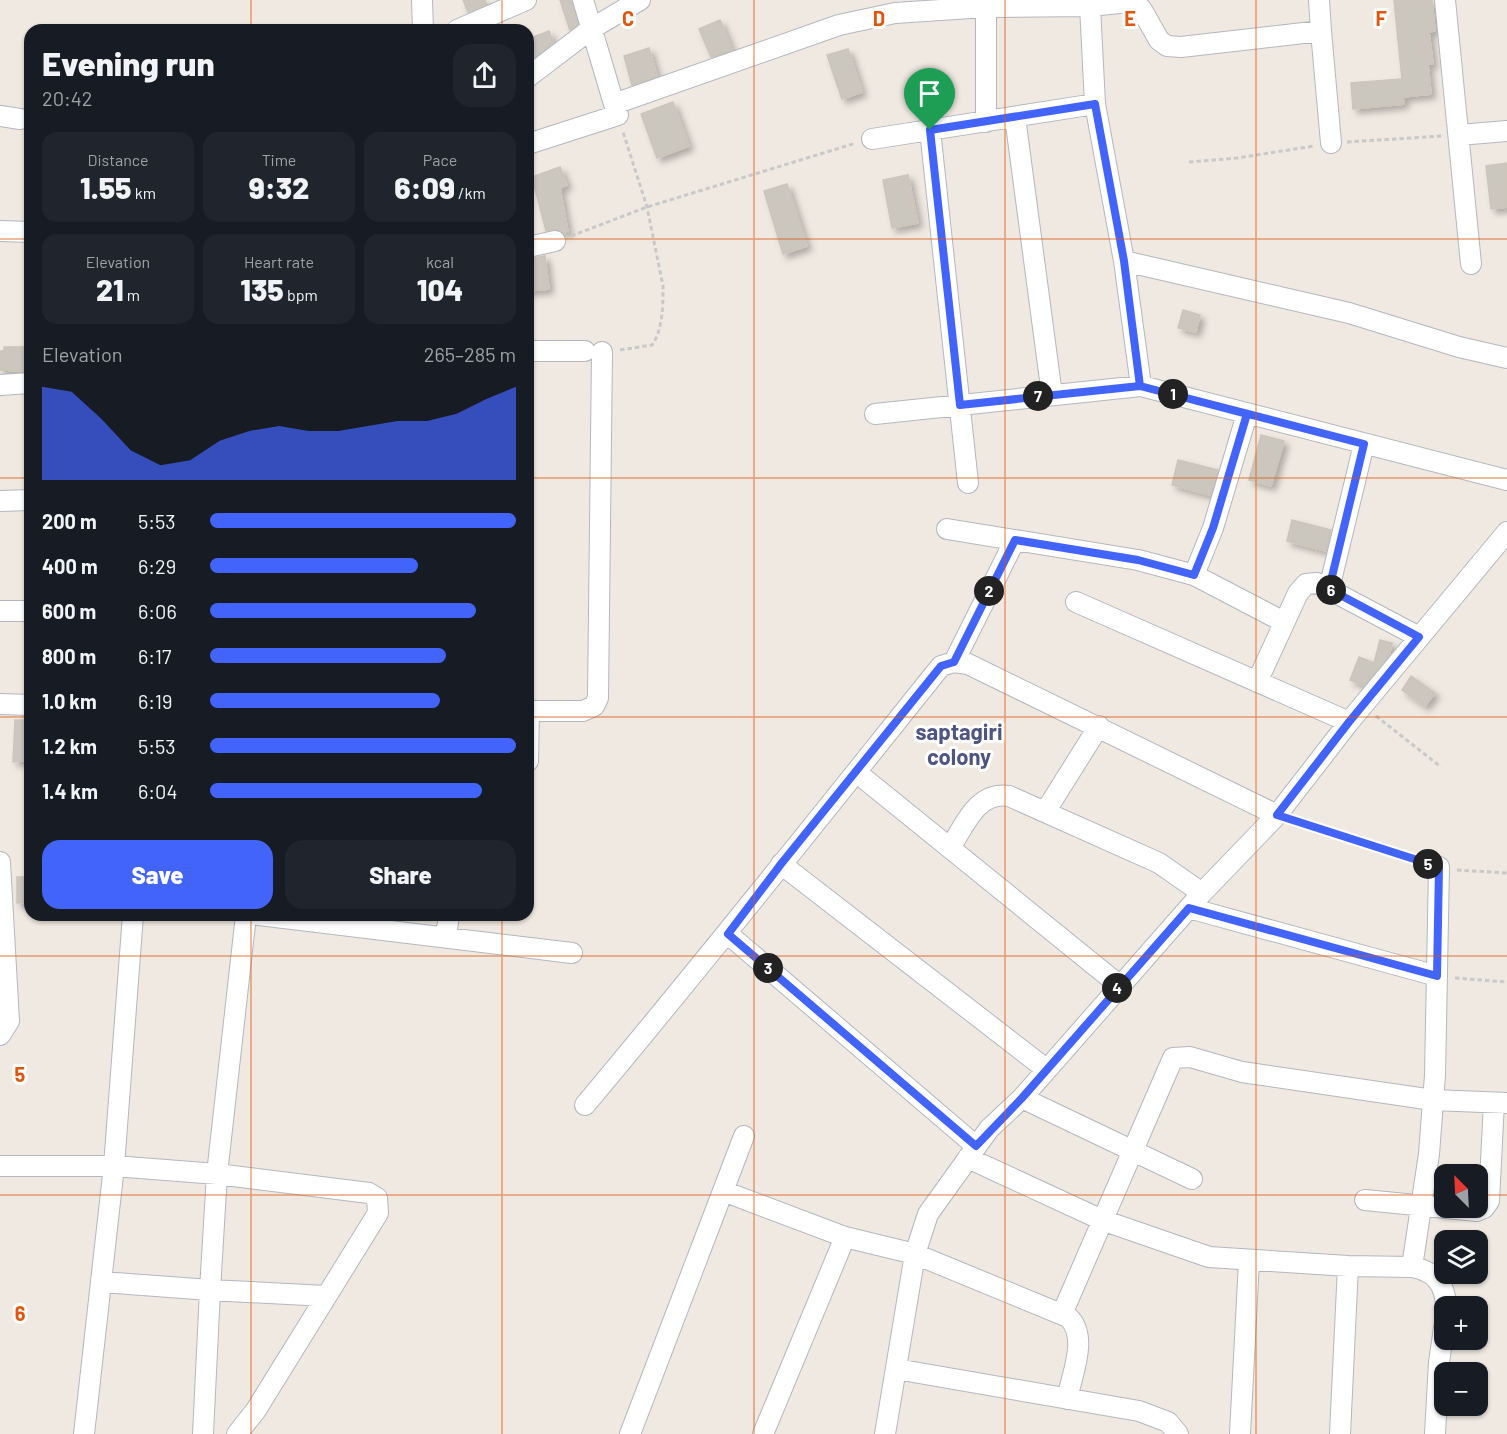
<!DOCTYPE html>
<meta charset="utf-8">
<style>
:root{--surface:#171b24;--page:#20242c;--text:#f1f3f6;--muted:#9ea1a6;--accent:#4264fb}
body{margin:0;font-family:Barlow,sans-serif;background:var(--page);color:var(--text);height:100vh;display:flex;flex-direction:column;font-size:22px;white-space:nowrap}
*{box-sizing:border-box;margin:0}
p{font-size:20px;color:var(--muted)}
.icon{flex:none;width:33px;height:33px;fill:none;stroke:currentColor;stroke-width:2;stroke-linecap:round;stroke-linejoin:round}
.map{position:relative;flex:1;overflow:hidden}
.details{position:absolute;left:24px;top:24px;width:510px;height:897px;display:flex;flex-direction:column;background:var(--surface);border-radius:18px;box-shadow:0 2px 4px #0004}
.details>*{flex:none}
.needle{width:39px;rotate:336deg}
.controls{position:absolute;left:1434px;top:1164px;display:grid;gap:12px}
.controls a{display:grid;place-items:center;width:54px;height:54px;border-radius:12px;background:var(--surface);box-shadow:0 2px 4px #0004;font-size:30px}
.pin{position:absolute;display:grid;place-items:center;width:51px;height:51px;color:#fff;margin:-62px -26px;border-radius:50% 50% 50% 0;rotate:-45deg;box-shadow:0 0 6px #0007}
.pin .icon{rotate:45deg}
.km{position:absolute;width:30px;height:30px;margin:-15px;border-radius:50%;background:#222;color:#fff;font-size:16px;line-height:30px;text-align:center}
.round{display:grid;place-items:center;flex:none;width:63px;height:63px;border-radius:18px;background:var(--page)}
.head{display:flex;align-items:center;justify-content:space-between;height:102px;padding:0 18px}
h1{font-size:33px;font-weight:800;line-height:45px}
.stats{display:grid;grid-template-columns:repeat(3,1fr);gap:9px;height:102px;padding:6px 18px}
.stats div{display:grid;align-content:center;border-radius:15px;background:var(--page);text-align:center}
.stats b{font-size:30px;font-weight:800}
.stats small{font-size:16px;font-weight:400}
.stats p{font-size:16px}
.chart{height:168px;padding:12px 18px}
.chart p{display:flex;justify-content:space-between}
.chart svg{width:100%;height:108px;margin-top:6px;fill:var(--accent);opacity:.7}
.cta{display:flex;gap:12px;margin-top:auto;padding:12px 18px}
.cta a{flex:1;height:69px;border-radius:18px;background:var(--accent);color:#fff;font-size:24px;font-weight:800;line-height:69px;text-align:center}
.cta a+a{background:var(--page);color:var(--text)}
ul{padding:0 18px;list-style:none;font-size:20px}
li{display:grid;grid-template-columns:96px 72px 1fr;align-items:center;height:45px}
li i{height:15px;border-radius:8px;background:var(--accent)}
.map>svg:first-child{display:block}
</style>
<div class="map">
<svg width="1507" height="1434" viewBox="0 0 1507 1434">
<defs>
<filter id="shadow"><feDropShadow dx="4.5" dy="4.5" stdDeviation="3" flood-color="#0004"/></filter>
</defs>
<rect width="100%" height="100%" fill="#efe9e1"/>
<!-- building -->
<path fill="#cbc7bf" stroke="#cbc5ba" stroke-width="1.5" filter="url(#shadow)" d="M463,0H485L487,4L468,12Z
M560,0H571L578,24L570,30Z
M1394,0H1432L1435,31L1429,32L1433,64H1428L1431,94L1403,97L1404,104L1353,109L1351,83L1402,79Z
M720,20L732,50L711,57L699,29Z
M549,31L553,43L528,62V39Z
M649,48L657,76L632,85L624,56Z
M848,49L862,92L842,99L827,55Z
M673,102L689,146L657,158L641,114Z
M1507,163V207L1491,209L1486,166Z
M560,167L567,185L560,188L568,232L563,233L558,229L546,231L532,177Z
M908,175L918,223L892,228L883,180Z
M787,184L807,246L783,254L764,191Z
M545,256L549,289L528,291V259Z
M1183,310L1200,315L1196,332L1178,328Z
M4,347H30V371L0,370V351H4Z
M1261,435L1284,441L1271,486L1249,480Z
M1178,460L1218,470L1210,495L1172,485Z
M1292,520L1331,530L1326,551L1287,541Z
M1380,640L1392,643L1389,656L1364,685L1350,680L1359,657L1374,663Z
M1411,676L1435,693L1425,706L1402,690Z
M15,720H30V760L13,762Z
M17,877H30V902L17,903Z"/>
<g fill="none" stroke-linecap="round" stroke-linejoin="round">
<!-- minor casing -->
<g stroke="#b4b7c1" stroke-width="22">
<path id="minor" d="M422,0L423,30
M583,0L614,104L839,25L895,13L986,7L1090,6L1129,2L1138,5L1142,10L1159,40L1167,46L1181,47L1321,31L1319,0
M1445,0L1471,264
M1090,6L1095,104L1124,261L1141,386
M457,30L526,0
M1321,31L1331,143
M528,77L591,29L640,0
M0,116L20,119
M1015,117L1052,395
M986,122V0
M930,130L968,483
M1459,135L1507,131
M872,139L1095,104
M528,144L618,115
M0,231L30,232
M528,247L555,241
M1124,261L1349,313L1459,347L1507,358
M528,351H585
M0,385L30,383
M875,414L1141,386L1507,480
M0,501L30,500
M947,529L1138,560L1194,575L1213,528L1247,414
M1194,575L1284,622
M1329,589L1364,444
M1076,602L1349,722
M0,611H30
M954,662L1015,540
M1257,682L1298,593L1306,584L1317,583L1419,637
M0,704L30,705
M528,711H583L594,706L598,698L602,352
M528,761L529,711
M856,772L1119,985
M1045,812L1099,726
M950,848C965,825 977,791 1009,796L1159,863L1202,893
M0,862L9,1021L0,1035
M781,864L1046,1069
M1439,867L1435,1075L1429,1154L1412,1267C1434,1271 1445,1283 1446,1306
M1189,908L1437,976
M259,915L572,953
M728,934L976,1146
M446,937L449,915
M1022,1098L1192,1179
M585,1105C706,961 823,813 941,666L954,662L968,664L1277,815
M968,1158L1102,1220L1209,1257L1348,1266L1412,1267
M0,1166H114L133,915
M723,1191L744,1136
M1365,1200L1477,1211L1484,1208L1489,1201L1494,1103
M102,1282L210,1290L217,1174L246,915
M1062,1314L1173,1058L1190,1057L1242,1072L1433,1100L1507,1103
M896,1369L1139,1411L1168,1422L1178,1434
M84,1434L114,1166L217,1174L369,1193L377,1198L378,1213L256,1410L237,1434
M203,1434L210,1290L326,1296
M630,1434L723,1191L845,1237
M763,1434L845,1237L915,1254L1068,1317C1089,1336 1072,1374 1067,1399
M885,1434L915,1254L928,1214L989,1129L1022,1098L1202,893L1277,815L1349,722L1507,532
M1240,1434L1249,1261
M1340,1434L1348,1266
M1435,1434L1439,1362L1444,1328"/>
</g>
<!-- path -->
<path stroke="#c9c9c9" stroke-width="3" stroke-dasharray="4.5 3" stroke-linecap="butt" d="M1347,142L1442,136
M1189,162L1237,158L1314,146
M571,236L647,207L856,143
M620,350L652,345C663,330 663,305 663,286L647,207L623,132
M1376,716L1441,767
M1293,820L1424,863
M1457,870L1507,873
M1455,978L1507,982"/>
<!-- minor -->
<use href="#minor" stroke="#fff" stroke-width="20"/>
</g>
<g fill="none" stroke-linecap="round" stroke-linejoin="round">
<!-- route casing -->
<g stroke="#fff" stroke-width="12">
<path id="route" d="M930,130L1095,104L1124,261L1140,386L1247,414L1213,528L1194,575L1138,560L1015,540L954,662L941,666L781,864L728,934L976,1146L1022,1098L1189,908L1437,976L1439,867L1277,815L1349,722L1419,637L1329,589L1364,444L1140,386L960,405L930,130"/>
</g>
<!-- route -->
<use href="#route" stroke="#4264fb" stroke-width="8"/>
</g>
<!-- grid -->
<path fill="none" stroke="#df570e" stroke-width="1.5" stroke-opacity="0.55" d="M251,0V30M502,0V30M754,0V1434M1005,0V1434M1256,0V1434M0,239H30M528,239H1507M0,478H30M528,478H1507M0,717H30M528,717H1507M251,915V1434M502,915V1434M0,956H1507M0,1195H1444M1478,1195H1507"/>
<g text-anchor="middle" stroke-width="6" stroke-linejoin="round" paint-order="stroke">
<!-- neighbourhood labels -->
<g font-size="22" font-weight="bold" fill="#4d5680" stroke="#fff">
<text x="959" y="740">saptagiri<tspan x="959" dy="25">colony</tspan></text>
</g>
</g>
<g font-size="20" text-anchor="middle" font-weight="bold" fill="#df570e" stroke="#fff" stroke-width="6" stroke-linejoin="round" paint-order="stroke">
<text x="628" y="26">C</text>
<text x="879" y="26">D</text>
<text x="1130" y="26">E</text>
<text x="1381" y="26">F</text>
<text x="20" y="1082">5</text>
<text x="20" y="1321">6</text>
</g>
</svg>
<div class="controls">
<a><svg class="needle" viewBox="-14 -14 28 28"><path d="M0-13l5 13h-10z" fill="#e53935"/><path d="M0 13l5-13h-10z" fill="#9ea1a6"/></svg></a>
<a><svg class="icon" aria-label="layers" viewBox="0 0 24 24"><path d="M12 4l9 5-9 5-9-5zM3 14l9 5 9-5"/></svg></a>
<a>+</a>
<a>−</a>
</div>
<div class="pin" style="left:930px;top:130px;background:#1e9e55"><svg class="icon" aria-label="arrive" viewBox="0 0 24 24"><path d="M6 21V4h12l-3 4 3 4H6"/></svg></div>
<b class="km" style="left:1173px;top:394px">1</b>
<b class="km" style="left:989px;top:591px">2</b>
<b class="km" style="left:768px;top:968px">3</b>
<b class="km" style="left:1117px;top:988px">4</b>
<b class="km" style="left:1428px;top:864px">5</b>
<b class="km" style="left:1331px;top:590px">6</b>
<b class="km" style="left:1038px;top:396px">7</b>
<section class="details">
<div class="head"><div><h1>Evening run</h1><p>20:42</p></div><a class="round"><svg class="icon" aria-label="share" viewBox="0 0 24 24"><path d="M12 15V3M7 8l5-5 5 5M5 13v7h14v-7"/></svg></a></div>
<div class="stats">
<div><p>Distance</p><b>1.55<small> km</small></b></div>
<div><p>Time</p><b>9:32</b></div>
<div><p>Pace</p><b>6:09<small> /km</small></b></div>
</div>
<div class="stats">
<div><p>Elevation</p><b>21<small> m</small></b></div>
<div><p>Heart rate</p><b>135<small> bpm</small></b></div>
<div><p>kcal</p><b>104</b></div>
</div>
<div class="chart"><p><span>Elevation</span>265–285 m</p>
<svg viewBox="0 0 160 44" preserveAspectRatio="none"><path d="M0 44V6L10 8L20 19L30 32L40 38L50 36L60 28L70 24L80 22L90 24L100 24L110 22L120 20L130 20L140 17L150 11L160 6V44z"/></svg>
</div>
<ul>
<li><b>200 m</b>5:53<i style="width:100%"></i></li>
<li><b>400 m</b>6:29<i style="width:68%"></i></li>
<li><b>600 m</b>6:06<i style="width:87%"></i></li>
<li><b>800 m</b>6:17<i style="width:77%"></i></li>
<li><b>1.0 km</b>6:19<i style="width:75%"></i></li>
<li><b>1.2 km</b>5:53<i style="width:100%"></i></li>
<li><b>1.4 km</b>6:04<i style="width:89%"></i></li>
</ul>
<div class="cta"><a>Save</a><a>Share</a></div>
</section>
</div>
